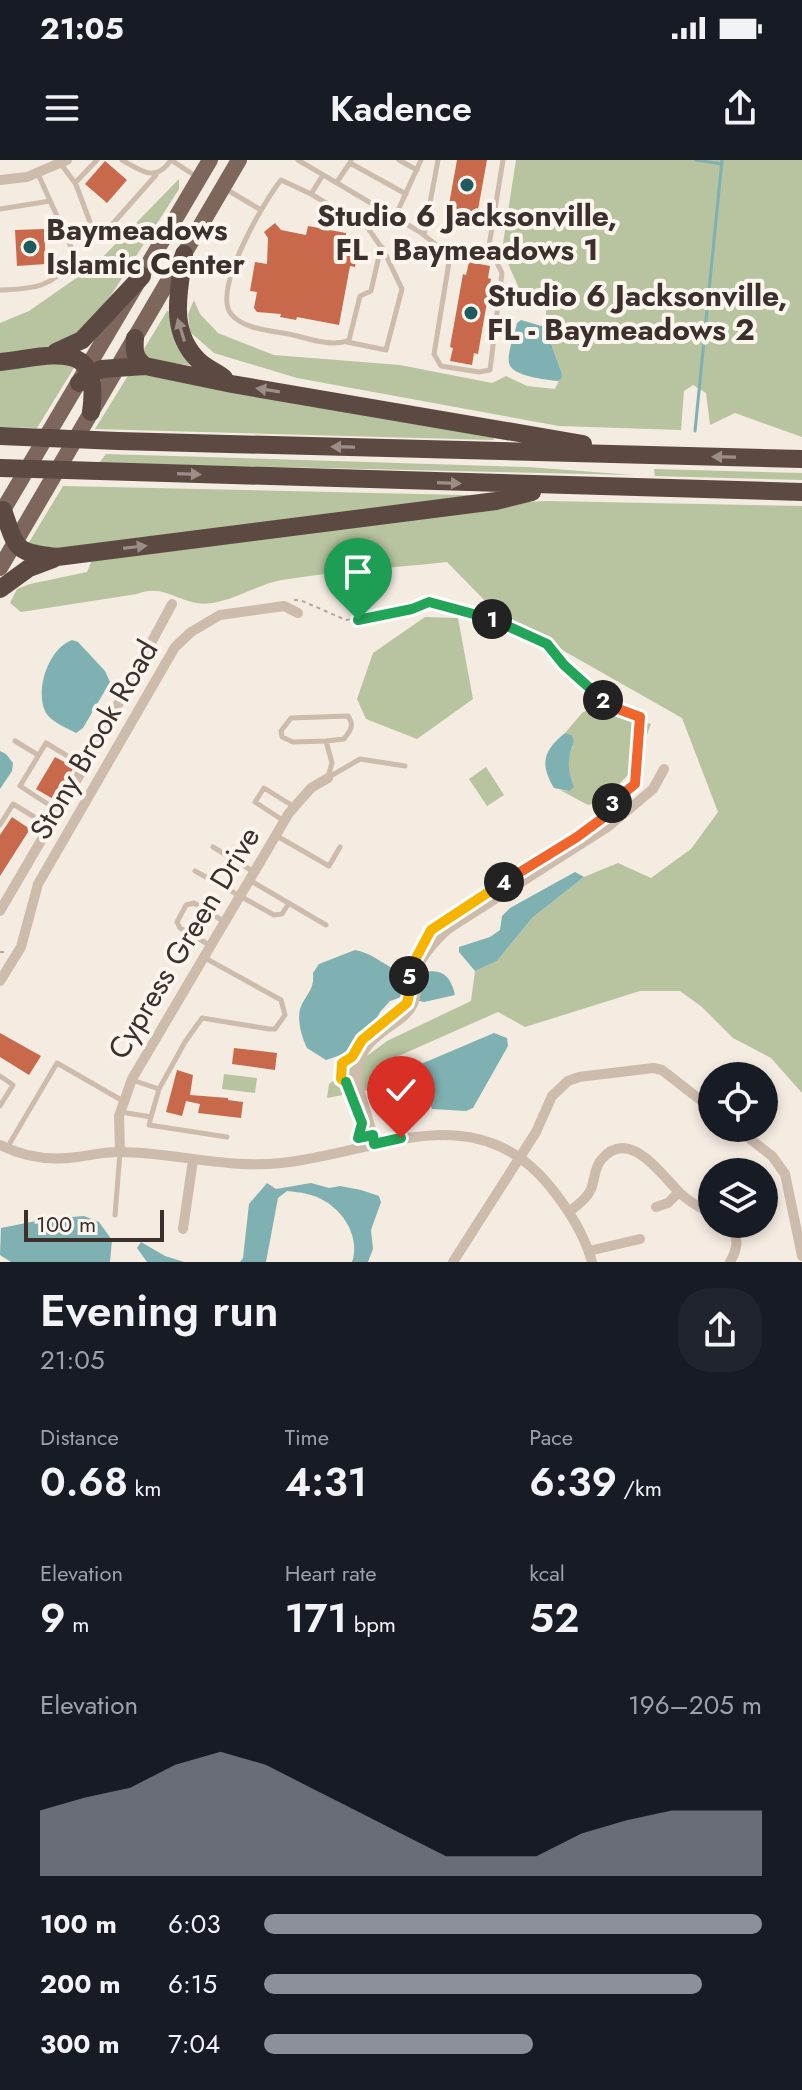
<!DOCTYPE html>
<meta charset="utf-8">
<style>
:root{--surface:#171b24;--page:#20242c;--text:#f1f3f6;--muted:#9ea1a6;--accent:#8c9099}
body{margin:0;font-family:Jost,sans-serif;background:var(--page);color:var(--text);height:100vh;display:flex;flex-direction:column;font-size:30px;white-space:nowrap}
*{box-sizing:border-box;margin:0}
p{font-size:26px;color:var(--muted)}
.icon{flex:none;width:44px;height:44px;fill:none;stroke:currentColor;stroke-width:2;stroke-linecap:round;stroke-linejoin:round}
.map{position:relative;height:1102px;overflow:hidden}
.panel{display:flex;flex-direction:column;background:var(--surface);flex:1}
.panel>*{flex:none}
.fabs{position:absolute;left:698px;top:902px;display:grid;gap:16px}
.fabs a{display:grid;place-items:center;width:80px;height:80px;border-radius:50%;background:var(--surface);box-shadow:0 4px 12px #0003;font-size:40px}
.scale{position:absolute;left:24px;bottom:20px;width:140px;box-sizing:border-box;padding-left:8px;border:4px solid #3b302b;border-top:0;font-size:22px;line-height:28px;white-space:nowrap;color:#3b302b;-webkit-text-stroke:6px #fbf5ee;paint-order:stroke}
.pin{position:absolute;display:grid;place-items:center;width:68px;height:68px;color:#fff;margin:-82px -34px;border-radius:50% 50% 50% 0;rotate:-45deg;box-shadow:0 0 8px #0007}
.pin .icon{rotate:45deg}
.km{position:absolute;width:40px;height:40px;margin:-20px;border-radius:50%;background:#222;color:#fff;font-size:22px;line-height:40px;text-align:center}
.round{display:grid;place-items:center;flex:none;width:84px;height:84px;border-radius:32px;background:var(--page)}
.overview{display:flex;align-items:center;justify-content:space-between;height:136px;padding:0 40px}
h1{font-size:44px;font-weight:600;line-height:60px}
.figures{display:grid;grid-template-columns:repeat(3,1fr);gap:12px;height:136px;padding:8px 40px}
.figures div{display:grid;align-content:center}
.figures b{font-size:40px;font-weight:600}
.figures small{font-size:22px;font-weight:400}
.figures p{font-size:22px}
.chart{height:224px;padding:16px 40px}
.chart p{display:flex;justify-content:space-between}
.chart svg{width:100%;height:144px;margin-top:8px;fill:var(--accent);opacity:.7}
ul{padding:0 40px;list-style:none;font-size:26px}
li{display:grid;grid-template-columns:128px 96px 1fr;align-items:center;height:60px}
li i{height:20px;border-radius:10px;background:var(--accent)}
.status{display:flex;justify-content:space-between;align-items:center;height:56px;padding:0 40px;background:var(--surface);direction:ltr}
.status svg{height:22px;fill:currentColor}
header{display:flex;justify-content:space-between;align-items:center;height:104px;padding:0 40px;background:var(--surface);font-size:36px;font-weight:600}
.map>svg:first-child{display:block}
</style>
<div class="status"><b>21:05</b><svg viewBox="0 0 49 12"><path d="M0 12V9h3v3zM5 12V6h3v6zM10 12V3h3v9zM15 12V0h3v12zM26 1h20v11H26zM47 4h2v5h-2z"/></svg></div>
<header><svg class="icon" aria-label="menu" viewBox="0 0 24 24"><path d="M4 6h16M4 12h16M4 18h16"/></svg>Kadence<svg class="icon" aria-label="share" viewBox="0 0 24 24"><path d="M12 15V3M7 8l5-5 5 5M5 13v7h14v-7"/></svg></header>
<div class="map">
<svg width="802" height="1102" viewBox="0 0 802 1102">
<rect width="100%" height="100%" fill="#f4ebe1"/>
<!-- green -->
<path fill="#b8c4a0" d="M516,0H802V277L735,253L710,265L706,233L693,225L684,231L681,270L559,266L297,218L214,193L190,172L188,154L194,140L200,154L218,173L274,195L400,205L492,223L506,216L527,226L555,229L562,214L545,167L547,139L521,133L502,90Z
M179,19V29L94,162L63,186L0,196V163L29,151L95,105Z
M167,151L171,152L194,206L146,199L141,194Z
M77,203L37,268L0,267V207Z
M133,213L493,276L494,280L95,269L129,214Z
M106,294L528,307L633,315L99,303Z
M654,309L802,313V320L655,316Z
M63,326L507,336L67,390L28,384Z
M547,341L802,346V933L771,898L733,878L702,847L680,831H640L525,867L498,852L394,898L384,927L327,938L329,924L387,881L471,841L475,811L497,801L532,758L584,717L618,703L651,718L691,689L718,652L682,558L497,453L447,402C392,408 336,411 282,420C258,424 236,440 212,443C182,448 166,422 137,434L21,452L10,443L17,429L30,424L87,412L92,400L502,343Z
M425,457L458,458L473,539L417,579L366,559L357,539L373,493Z
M598,548L651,564L633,610L601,642L588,645L560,630L569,631L568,599L574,582L572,575L565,573L583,552Z
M486,607L504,635L487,646L469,619Z
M224,914L257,918L255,933L222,929Z"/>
<!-- water -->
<path fill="#7fb0b2" d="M521,160L545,167L562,214L561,219L558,221C547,220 511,216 509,203C507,192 515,174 517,163Z
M72,480L78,482L105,511L110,522L83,568L76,573C67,568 49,561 45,551C35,529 49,488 72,480Z
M565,573L572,575L574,582C567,599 567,610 574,627L569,631L554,628C539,603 544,590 565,573Z
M0,591L6,594L13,603L12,611L0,629Z
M575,712L584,717L532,758L497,801L475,811L459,792V787L490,777L500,770L502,756L510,748Z
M355,790C372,793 381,803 396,810C418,821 446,794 455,835L424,842L401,837L390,841L380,852L366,880L350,892L326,900L307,888C302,878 297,861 300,849C305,835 315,830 313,813L319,804Z
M494,873L507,878L508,886L473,948L466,951L432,949L418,913L421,904Z
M267,1023L276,1029L311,1023L329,1028L340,1026L361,1030L379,1036L381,1042L371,1070L373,1089L368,1102H352C362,1073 337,1040 307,1034C300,1032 294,1032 287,1031L278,1038L266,1102H240L243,1098L249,1044Z
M84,1056L99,1062L112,1080L110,1102H11L0,1095L1,1068L46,1059Z
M141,1082L165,1096L184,1102H147L137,1088Z"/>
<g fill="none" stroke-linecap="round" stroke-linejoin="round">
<!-- stream -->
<path stroke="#7fb0b2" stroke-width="3" d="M696,0L722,4
M695,271L722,0"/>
</g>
<!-- building -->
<path fill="#c8694b" d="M457,0H487L477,55L473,54L471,67L454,63L449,56L450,51L448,50Z
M105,1L127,20L107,43L85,24Z
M275,63L281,70L306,75L308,66L346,73L344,87L358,90L355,107L350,106L339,165L297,157L296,160L280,157L281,154L257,152L254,148L257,132L250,131L255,102L267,104L268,78L264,72Z
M44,69L46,104L17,106L15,70Z
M469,102L490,106L488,118L491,119L478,194L474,193L472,205L450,201L453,188L450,187L463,114L466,115Z
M55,597L74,607L55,640L36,629Z
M12,657L30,669L0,716V675Z
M0,873L41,896L29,915L0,897Z
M234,888L277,893L275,910L232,904Z
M177,910L193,915L190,935L228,938V940L243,942L241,958L198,953L200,944L186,941L182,956L166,952Z"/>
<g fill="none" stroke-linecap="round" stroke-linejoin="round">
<!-- path -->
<path stroke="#b9a596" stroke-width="2" stroke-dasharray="4 4" stroke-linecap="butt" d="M294,440H300L346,460L412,449L429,442L465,454L482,456L547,484L564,505L610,546L640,557L635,624L608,646L611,652
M0,792H8
M348,923L341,919L342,903L350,898"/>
<!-- lane -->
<path stroke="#cdbbac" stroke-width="5" d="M122,0C141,11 156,23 171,0
M171,0L197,17
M298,0L420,72L450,96L434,194L441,206L479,212L490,210L502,113L489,86L503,0
M399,0L417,10
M350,3L406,34
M61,4L75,23L97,0
M323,15L311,34L281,20C264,41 212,130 231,154C243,169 271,171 289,174C307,178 332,188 349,180L360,136L371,131L381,87L368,68L378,47
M75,22L93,70L100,72L108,69L156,15
M337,22L351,1
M224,28L261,50
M311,34L368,68
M0,49L50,41
M395,57L421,0
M424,75L438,0
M450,96L489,86
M0,130C36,129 52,127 76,98L38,14
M347,182L386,190L402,129L382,87
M15,581L38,595
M326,581L344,579C350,571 355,566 348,556L291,558L281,571L282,577L293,582L326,581L332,603L328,617
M329,617L360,599L405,606
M57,650L20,626L46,583L84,606
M284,661L255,642L264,628L293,646
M0,665L13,644L41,661L51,645
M277,676L329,706L340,687
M213,687L254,712
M195,711L274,755L282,754L289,743
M251,721L326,765
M211,786L180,768L177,762L186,745L194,743L225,762
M0,916L13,925L0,946
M132,920L159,929L185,882L202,858L269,869H275L285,855L281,840L205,798
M121,952L151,957L149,965L227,977
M151,957L159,929
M7,988L57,903L123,941
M115,1055L120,993"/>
<!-- street -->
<path stroke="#cdbbac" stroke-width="10" d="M0,20L27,17L67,0
M0,751L87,602L172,444
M0,821L21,787L38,724L175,487L191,472L220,455L284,446L298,453
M736,968L772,996L785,1014L802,1096
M374,984C368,941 336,907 381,873C392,864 407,857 413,844C418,834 415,825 416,814C419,798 436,780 448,769L609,666L653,629L664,609
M0,985C24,997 50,1001 77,997C91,995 104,992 119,992C173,992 226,1009 281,1003C374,994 473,934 548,1024C567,1047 584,1073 592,1102
M120,992L119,956L132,919L289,653L311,628L328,618
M656,1047L668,1043L679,1032
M569,1052C577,1045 587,1039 591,1029C595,1019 594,1009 601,1000C629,965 662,1016 680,1033C689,1042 701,1048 712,1054
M728,1064C740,1076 738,1088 730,1102
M183,1069L193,1000
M589,1091L640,1079
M453,1102L536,972L552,936L568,921L579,917L653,908L662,910L712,949"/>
<!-- primary -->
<path stroke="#7d675c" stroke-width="16" d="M0,355L210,0
M0,408L239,0"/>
<!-- highway -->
<path stroke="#5c4a42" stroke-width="18" d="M184,94C179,131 168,170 198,200C205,208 216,211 224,218
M135,178C134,190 134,198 145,206
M56,192L82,180L142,116
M0,202C53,196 102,177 91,252
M79,223L101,209L145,206L232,224L583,284
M0,276L118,281L802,299
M0,308L802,332
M3,350C17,390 14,392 57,397L496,341L532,332
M0,429L29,408L53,399"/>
</g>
<!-- one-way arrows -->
<defs><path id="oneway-solid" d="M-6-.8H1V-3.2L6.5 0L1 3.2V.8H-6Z" transform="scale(2)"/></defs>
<g fill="#9c8e87">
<use href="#oneway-solid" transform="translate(181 170) rotate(-107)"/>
<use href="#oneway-solid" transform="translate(268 230) rotate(-171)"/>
<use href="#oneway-solid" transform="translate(343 287) rotate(-179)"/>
<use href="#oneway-solid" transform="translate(724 297) rotate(-179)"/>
<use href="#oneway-solid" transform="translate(189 314) rotate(2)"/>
<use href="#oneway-solid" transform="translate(449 323) rotate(2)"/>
<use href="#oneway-solid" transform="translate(135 387) rotate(-7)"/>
</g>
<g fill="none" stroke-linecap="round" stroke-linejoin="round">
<!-- split-1 casing -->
<g stroke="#fff" stroke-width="16">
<path id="split-1" d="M358,460L412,449L429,442L492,459"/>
</g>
<!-- split-2 casing -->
<g stroke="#fff" stroke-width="16">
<path id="split-2" d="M492,459L547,484L564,505L603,540"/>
</g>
<!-- split-3 casing -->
<g stroke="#fff" stroke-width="16">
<path id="split-3" d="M603,540L610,546L640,557L635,624L612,643"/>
</g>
<!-- split-4 casing -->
<g stroke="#fff" stroke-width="16">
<path id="split-4" d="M504,722L577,677L611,652L608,646L612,643"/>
</g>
<!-- split-5 casing -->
<g stroke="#fff" stroke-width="16">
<path id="split-5" d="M409,816L410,809L431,770L504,722"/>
</g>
<!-- split-6 casing -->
<g stroke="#fff" stroke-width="16">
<path id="split-6" d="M346,922L341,919L342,903L352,897L362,880L407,843L411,826L409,816"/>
</g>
<!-- split-7 casing -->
<g stroke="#fff" stroke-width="16">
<path id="split-7" d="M346,922L362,963L358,978L373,975L374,984L401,978"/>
</g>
<!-- split-1 -->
<use href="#split-1" stroke="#22a559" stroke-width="10"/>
<!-- split-2 -->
<use href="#split-2" stroke="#22a559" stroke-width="10"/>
<!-- split-3 -->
<use href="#split-3" stroke="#f0652b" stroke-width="10"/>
<!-- split-4 -->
<use href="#split-4" stroke="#f0652b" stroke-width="10"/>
<!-- split-5 -->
<use href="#split-5" stroke="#f5b400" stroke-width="10"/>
<!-- split-6 -->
<use href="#split-6" stroke="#f5b400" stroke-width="10"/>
<!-- split-7 -->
<use href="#split-7" stroke="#22a559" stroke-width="10"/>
</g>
<!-- markers -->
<g fill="#1f5a5e" stroke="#fbf5ee" stroke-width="3">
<circle cx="467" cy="25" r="8"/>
<circle cx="30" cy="87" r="8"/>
<circle cx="471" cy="153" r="8"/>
</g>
<g text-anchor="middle" stroke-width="8" stroke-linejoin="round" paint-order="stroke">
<!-- poi labels -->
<g font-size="30" font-weight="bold" fill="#3b302b" stroke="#fbf5ee" text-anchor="start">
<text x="467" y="66" text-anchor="middle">Studio 6 Jacksonville,<tspan x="467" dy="34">FL - Baymeadows 1</tspan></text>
<text x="46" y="80">Baymeadows<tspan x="46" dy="34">Islamic Center</tspan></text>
<text x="487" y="146">Studio 6 Jacksonville,<tspan x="487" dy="34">FL - Baymeadows 2</tspan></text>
</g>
<!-- street labels -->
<g font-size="30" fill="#3b302b" stroke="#fbf5ee">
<text transform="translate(94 580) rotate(-60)" y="10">Stony Brook Road</text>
<text transform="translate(184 783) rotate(-59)" y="10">Cypress Green Drive</text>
</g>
</g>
</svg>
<div class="fabs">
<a><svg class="icon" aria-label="locate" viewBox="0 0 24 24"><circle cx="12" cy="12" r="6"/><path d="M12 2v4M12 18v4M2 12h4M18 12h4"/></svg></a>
<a><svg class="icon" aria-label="layers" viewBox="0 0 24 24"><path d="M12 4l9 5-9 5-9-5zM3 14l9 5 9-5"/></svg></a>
</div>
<div class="scale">100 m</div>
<div class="pin" style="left:358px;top:460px;background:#1e9e55"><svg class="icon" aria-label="arrive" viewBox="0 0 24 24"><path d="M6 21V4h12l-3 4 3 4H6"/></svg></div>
<div class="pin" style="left:401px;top:978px;background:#d93025"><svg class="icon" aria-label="check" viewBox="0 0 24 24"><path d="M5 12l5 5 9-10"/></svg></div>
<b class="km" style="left:492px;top:459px">1</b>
<b class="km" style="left:603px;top:540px">2</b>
<b class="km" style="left:612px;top:643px">3</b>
<b class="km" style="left:504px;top:722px">4</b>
<b class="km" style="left:409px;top:816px">5</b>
</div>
<section class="panel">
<div class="overview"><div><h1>Evening run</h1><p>21:05</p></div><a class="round"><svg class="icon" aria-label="share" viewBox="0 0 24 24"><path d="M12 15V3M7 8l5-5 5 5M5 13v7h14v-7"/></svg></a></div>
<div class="figures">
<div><p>Distance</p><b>0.68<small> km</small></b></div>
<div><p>Time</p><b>4:31</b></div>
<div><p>Pace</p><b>6:39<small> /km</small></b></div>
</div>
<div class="figures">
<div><p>Elevation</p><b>9<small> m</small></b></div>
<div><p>Heart rate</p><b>171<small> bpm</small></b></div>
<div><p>kcal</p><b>52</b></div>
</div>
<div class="chart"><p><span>Elevation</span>196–205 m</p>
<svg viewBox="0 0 160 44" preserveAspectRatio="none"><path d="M0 44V24L10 20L20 17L30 10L40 6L50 10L60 17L70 24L80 31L90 38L100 38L110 38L120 31L130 27L140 24L150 24L160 24V44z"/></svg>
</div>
<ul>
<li><b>100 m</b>6:03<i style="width:100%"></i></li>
<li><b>200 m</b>6:15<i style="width:88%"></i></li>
<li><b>300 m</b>7:04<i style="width:54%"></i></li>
</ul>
</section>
